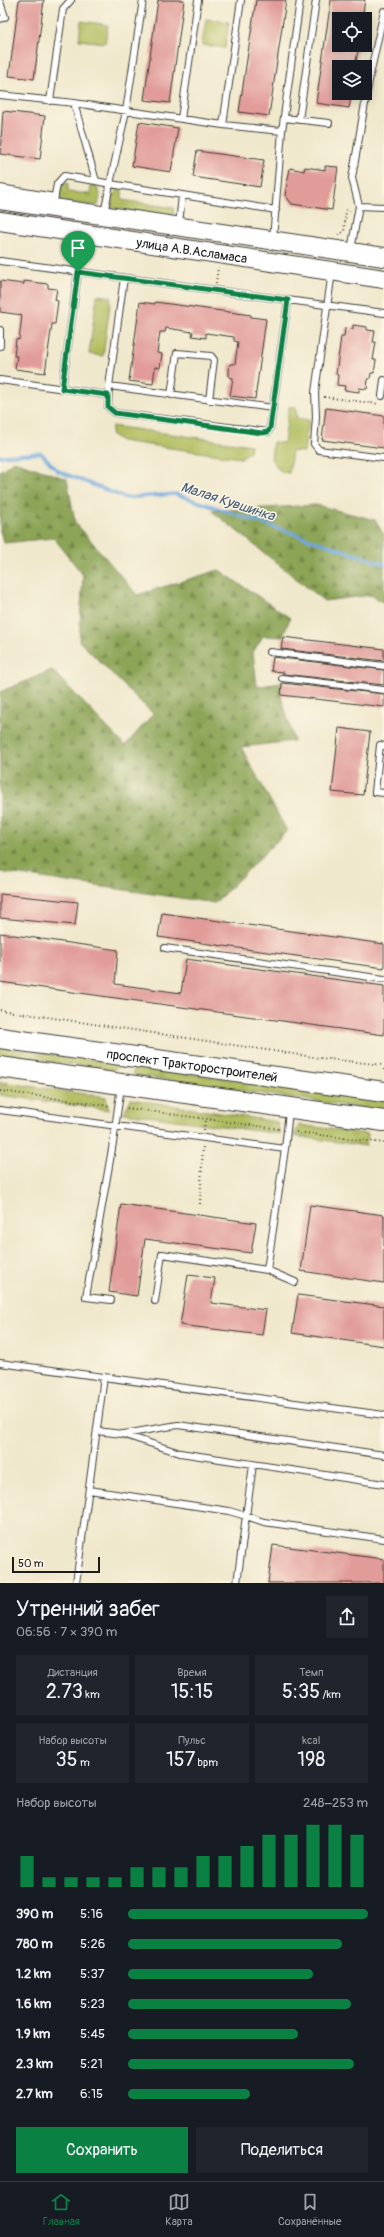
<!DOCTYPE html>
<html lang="ru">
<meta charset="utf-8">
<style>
:root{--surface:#171b24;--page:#20242c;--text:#f1f3f6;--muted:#9ea1a6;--line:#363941;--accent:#0b8043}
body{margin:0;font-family:Pangolin,sans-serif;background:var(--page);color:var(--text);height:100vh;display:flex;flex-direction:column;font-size:15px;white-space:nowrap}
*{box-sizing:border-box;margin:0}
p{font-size:13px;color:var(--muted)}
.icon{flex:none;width:22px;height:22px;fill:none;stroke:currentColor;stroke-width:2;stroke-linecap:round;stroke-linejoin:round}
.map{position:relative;height:1583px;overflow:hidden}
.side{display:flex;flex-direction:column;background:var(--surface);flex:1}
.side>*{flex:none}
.buttons{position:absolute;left:332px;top:12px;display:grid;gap:8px}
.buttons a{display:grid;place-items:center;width:40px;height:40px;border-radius:0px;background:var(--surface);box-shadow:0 2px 10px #0003;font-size:20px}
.scale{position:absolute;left:12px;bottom:10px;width:88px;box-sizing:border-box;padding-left:4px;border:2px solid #1c1c1c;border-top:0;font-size:11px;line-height:14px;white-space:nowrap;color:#1c1c1c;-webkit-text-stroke:3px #fcf5e5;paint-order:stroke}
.pin{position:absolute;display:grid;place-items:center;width:34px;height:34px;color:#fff;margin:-41px -17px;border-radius:50% 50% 50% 0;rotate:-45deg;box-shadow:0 0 4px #0007}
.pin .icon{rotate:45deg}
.round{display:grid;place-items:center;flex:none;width:42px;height:42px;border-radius:0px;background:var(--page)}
.headline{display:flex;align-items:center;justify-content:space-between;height:68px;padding:0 16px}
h1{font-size:22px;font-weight:600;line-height:30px}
.metrics{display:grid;grid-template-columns:repeat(3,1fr);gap:6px;height:68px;padding:4px 16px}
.metrics div{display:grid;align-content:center;border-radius:0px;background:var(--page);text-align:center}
.metrics b{font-size:20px;font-weight:600}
.metrics small{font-size:11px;font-weight:400}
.metrics p{font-size:11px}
.chart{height:112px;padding:8px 16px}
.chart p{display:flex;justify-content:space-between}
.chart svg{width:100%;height:72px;margin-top:4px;stroke:var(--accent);stroke-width:6}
.action{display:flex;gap:8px;margin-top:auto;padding:8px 16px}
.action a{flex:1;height:46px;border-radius:0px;background:var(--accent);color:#fff;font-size:16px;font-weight:600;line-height:46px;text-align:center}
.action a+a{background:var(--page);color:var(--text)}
ul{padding:0 16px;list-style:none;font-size:13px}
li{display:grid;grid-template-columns:64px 48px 1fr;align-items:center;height:30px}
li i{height:10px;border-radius:5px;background:var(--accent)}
.tab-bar{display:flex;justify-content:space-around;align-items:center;height:56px;border-top:1px solid var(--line);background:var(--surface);font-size:11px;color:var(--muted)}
.tab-bar a{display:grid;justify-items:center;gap:2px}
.tab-bar .selected{color:var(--accent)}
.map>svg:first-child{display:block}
</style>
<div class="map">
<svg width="384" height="1583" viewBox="0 0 384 1583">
<defs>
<pattern id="grass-tufts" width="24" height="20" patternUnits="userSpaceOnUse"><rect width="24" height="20" fill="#b0bd5f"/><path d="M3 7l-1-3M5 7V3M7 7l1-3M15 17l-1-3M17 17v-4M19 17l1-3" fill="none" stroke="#97a252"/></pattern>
<pattern id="forest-firs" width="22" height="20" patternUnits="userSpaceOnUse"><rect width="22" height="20" fill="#8ca456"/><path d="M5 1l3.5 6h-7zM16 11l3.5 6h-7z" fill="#728546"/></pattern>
</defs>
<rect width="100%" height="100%" fill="#fcf5e5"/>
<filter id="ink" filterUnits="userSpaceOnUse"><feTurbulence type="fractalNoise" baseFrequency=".025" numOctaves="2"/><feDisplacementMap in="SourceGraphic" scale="8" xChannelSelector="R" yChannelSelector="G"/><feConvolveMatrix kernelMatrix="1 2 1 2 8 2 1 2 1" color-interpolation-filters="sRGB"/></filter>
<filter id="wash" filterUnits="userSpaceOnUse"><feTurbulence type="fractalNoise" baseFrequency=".012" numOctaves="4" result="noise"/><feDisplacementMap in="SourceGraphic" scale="16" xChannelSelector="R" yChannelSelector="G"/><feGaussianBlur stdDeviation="0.9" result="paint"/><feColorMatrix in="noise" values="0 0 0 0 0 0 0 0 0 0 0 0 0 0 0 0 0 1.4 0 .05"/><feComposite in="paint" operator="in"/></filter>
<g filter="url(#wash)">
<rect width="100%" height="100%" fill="#f0e8cc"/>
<!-- grass -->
<path fill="url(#grass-tufts)" stroke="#666c3e" d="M64,183H68V192L90,194L91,185L96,186L100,194L98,206L59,201L61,188Z
M118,189L122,190V200L174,208L173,217L111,208L113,194Z
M0,1047L115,1063L117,1067L114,1070L0,1055Z
M134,1066L384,1101V1111L133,1075Z
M0,1082L106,1097L109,1110L0,1095Z
M131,1099L277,1122L280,1134L124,1113Z
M299,1125L368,1134L366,1146L294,1136Z"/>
<!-- forest -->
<path fill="url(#forest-firs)" stroke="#546039" d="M14,461L67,479L75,522L137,595L219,570L290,618L283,637L263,636L253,652L257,687L283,682L281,695L294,741L241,747L287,831L215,903L0,872V692L52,670L125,746L153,714L79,641L83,575L54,538L4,543L0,531V471Z
M316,505L375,520L384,535V603L371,595L324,601L212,511Z"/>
<!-- park -->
<path fill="#b0bd5f" stroke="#666c3e" d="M206,19L229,22L225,48L202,45Z
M81,21L108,25L105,43L79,40Z
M97,295L111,297L103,356L89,354Z
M289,407H296L297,418L309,420L304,452L292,451L289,473L281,472L271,459L273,442L284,443Z
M112,426L251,445L250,451L241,458L121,441L111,434Z"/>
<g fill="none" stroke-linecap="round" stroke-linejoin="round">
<!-- stream -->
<path stroke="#6fa8de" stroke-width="3.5" d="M0,456L41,453L58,471L126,498L175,494L384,564"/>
</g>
<g id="blocks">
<!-- building -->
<path fill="#e19b99" d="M19,0H44L34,79L9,76Z
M158,0H184L170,103L144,100Z
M256,0H286L269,116L239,112Z
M331,0H365L362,19H339V45H359L355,67H339V93H352L349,108L316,103Z
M3,111L45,116L40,159L0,154Z
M139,122L178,128L171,172L132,166Z
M197,151L264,160L260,187L193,177Z
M325,166L338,167L332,210L292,204L285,195L290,168L304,171L305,167L325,170Z
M0,281L24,284V281L48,284V288L57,289L55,300L58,301L55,324H52L45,373L15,369L17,356H14L15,348L16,339L19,340L22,315L0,312Z
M140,302L155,304V302L251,315V317L266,319L255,399L230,396L233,378L229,377V370L230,364H235L238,342L234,341V337L206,333V338L192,336L193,332L166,328L165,332H160L157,353L162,354L160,368L155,367L153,384L129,381Z
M353,325L367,327V330L375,331L373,342H376L373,360H376L374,373H371L370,379H368L367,389L359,388V392L344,390L345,386L337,385L338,375L336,374L341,337H344L345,328L353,329Z
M326,408L384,416V448L322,440Z
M283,637L384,649V661L281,649Z
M273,657L384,670V685L283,674L284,672L271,671Z
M282,683L384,694V707L281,695Z
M339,728L370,732L363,795L332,792Z
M0,894L78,902L75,925L0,918Z
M162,913L384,944V968L158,937Z
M0,933L118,950L115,984L152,989L181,993L186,959L384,986V1035L0,982Z
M121,1204L256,1223L251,1253L145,1239L137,1296L109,1292Z
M310,1205L384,1215V1283L301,1271Z
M188,1275L215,1278L211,1303L266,1310L262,1335L180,1325Z
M298,1295L384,1306V1346L292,1333Z
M273,1545L384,1559V1583H268Z"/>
</g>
</g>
<g filter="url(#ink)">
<use href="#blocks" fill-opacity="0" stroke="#3c3b36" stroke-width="1"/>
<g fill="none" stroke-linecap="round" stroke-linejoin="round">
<!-- lane casing -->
<g stroke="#3c3b36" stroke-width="8">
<path id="lane" d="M0,2L5,17L0,19
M0,95L74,103L96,181L64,176L57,184L53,206
M50,101L63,9L71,0
M74,103L223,125L282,131
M284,118L329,123
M181,119L198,0
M299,120L316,0
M223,125L241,0
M96,181L110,184L126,111L143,0
M0,188L55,197
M182,195L276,210
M359,206L384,207
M104,214L110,184L182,195L179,225
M273,239L282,131L300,0
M351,250L359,206L352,178L370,75L384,11
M0,261L384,313
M332,272L315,392L316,417L314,444L319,450L384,458
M124,278L109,386L273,408
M0,330V346
M0,380L108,395
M109,386L108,407L115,413L268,432L270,428L288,300
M62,389L78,272
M171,395L177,353L211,356L214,360L209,400
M382,396L384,380
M270,652L384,666
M282,678L384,690
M384,746L380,745L375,792L384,793
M165,948L384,979
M0,1110L285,1149L267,1270L162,1254L155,1301
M285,1149L289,1111
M267,1270L295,1282
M111,1300L86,1297L113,1143L121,1086
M0,1363L384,1415
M97,1431L122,1434L180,1453L384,1484
M124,1434L178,1425L384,1455
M253,1465L246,1516L264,1522L384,1539
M89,1490L229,1511L246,1516L237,1583
M76,1583L104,1377"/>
</g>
<!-- secondary casing -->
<g stroke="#3c3b36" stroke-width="20">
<g id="secondary">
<path d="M0,200L384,257"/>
<path id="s1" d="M0,221L384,279"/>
</g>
</g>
<!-- primary casing -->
<g stroke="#3c3b36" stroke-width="22">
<g id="primary">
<path id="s2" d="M0,1038L384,1092"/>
<path d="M0,1067L384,1121"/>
</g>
</g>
<!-- path -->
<path stroke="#3c3b36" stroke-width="2" stroke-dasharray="1 3" stroke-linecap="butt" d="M338,234L344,232L346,210L350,211
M216,283L218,267
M324,397L379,404
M0,1010L320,1058L384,1065
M384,1070V1069
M0,1091L111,1106
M127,1108L279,1129
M204,1130L205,1119
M296,1132L384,1143
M200,1204L203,1146"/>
<!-- lane -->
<use href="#lane" stroke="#fff" stroke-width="6"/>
<!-- secondary -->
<use href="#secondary" stroke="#fff" stroke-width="18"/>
<!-- primary -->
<use href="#primary" stroke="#fff" stroke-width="20"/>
</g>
</g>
<g fill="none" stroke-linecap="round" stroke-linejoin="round" filter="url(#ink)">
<!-- route casing -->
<g stroke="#fff" stroke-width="8">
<path id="route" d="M78,272L288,300L270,428L268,432L262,433L115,413L108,407V395L62,389Z"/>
</g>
<!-- route -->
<use href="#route" stroke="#0b8043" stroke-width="5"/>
</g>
<g text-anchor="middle" stroke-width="3" stroke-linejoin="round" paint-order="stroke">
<!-- street labels -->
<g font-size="13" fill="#1c1c1c" stroke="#fcf5e5">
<text dy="5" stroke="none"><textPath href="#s1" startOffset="194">улица А.В.Асламаса</textPath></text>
<text dy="5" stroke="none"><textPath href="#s2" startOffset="194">проспект Тракторостроителей</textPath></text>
</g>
<!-- water labels -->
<g font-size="14" font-style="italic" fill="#415b73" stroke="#fcf5e5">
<text transform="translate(228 501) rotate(18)" y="5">Малая Кувшинка</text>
</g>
</g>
</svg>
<div class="buttons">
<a><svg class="icon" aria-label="locate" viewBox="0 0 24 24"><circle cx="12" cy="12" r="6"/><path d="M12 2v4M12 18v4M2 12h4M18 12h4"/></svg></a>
<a><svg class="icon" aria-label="layers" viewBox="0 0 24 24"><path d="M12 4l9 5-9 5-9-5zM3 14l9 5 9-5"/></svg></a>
</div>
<div class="scale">50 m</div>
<div class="pin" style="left:78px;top:272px;background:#1e9e55"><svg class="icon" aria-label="arrive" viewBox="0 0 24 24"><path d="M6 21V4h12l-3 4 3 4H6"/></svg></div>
</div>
<section class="side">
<div class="headline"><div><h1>Утренний забег</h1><p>06:56 · 7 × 390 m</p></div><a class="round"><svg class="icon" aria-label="share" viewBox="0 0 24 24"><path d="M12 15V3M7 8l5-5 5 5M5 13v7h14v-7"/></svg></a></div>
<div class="metrics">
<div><p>Дистанция</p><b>2.73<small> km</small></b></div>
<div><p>Время</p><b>15:15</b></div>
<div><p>Темп</p><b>5:35<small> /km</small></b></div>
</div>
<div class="metrics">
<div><p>Набор высоты</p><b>35<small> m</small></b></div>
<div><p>Пульс</p><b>157<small> bpm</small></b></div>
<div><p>kcal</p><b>198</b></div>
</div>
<div class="chart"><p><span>Набор высоты</span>248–253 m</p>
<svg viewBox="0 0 160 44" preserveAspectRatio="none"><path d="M5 44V25M15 44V38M25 44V38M35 44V38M45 44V38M55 44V32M65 44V32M75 44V32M85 44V25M95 44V25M105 44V19M115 44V12M125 44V12M135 44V6M145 44V6M155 44V12"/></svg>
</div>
<ul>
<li><b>390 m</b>5:16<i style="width:100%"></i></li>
<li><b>780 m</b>5:26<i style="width:89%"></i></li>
<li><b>1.2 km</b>5:37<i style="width:77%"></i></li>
<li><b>1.6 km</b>5:23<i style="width:93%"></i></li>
<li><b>1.9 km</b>5:45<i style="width:71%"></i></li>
<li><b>2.3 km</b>5:21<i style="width:94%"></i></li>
<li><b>2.7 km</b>6:15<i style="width:51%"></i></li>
</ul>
<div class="action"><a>Сохранить</a><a>Поделиться</a></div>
</section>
<nav class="tab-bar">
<a class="selected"><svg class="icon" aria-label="home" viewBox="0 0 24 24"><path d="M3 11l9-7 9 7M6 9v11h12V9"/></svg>Главная</a>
<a><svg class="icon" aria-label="map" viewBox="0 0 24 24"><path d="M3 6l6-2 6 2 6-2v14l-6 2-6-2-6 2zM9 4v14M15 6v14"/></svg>Карта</a>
<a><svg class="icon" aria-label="saved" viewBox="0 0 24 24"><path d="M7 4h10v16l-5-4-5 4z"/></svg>Сохранённые</a>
</nav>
